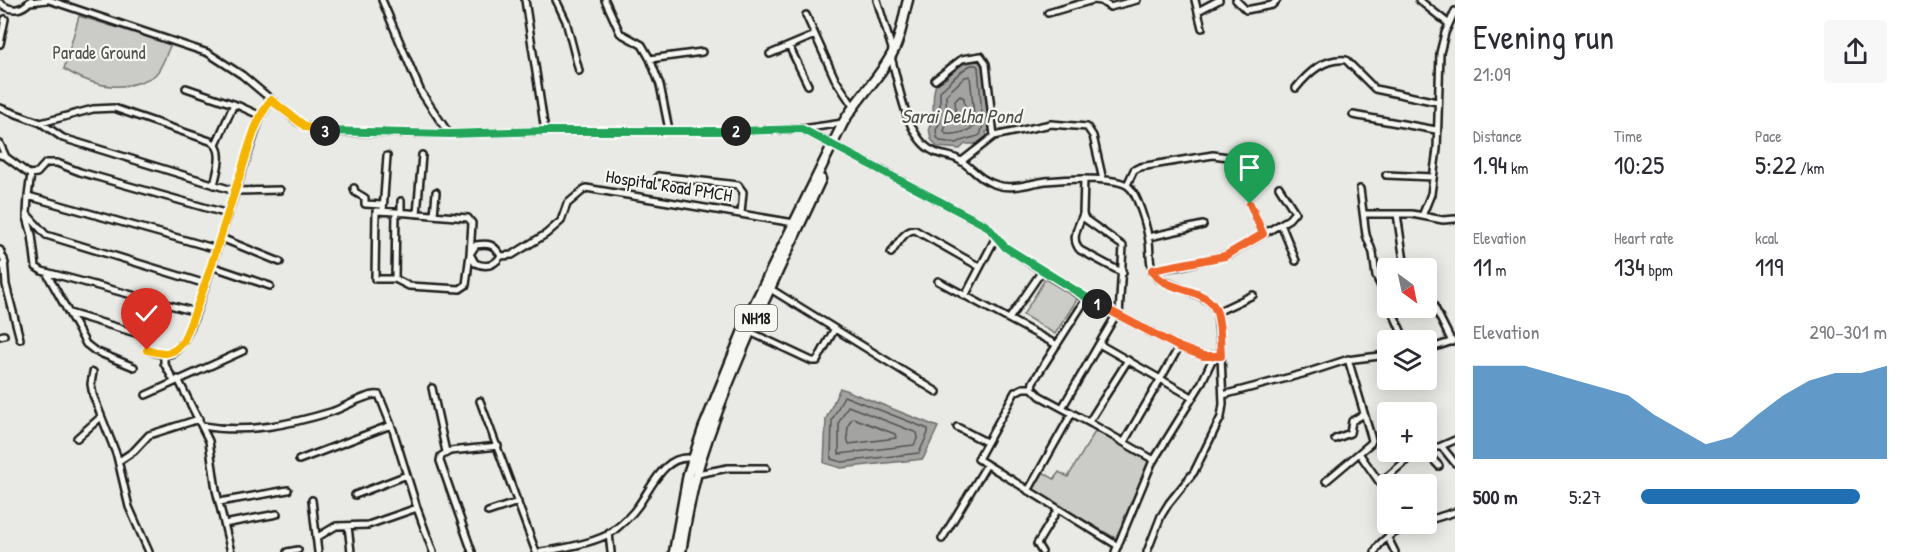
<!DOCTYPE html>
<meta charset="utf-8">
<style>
:root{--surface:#fff;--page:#f7f7f7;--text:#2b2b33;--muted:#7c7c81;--accent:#1f6fb2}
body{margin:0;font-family:"Patrick Hand",sans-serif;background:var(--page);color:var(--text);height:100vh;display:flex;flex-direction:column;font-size:22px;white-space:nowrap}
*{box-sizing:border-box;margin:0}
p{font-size:20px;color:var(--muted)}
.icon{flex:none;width:33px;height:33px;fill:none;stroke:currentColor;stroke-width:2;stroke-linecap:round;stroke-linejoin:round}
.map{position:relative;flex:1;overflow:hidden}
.drawer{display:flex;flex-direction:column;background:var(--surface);width:450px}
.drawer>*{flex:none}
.needle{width:39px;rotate:147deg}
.controls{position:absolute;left:1377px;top:258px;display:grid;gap:12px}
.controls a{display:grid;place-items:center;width:60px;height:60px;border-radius:6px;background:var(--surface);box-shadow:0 3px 15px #0003;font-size:30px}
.pin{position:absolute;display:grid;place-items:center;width:51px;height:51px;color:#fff;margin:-62px -26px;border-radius:50% 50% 50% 0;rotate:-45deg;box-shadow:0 0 6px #0007}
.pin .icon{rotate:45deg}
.km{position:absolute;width:30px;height:30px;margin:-15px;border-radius:50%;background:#222;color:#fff;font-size:16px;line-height:30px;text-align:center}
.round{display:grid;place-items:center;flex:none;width:63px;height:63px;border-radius:6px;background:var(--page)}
.head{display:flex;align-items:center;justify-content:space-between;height:102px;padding:0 18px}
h1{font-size:33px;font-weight:600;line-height:45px}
.metrics{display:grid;grid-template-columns:repeat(3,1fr);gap:9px;height:102px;padding:6px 18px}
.metrics div{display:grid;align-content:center}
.metrics b{font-size:26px;font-weight:600}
.metrics small{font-size:16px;font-weight:400}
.metrics p{font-size:16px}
.chart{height:168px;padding:12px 18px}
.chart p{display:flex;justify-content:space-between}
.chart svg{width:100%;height:108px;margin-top:6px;fill:var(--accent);opacity:.7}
ul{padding:0 18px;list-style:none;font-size:20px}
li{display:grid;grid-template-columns:96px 72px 1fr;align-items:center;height:45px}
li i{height:15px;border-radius:8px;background:var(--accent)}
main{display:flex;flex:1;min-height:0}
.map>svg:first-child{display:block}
</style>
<main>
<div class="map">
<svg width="1455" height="552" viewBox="0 0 1455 552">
<rect width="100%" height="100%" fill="#e9e9e5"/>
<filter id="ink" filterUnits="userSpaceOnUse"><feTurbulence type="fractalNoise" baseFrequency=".0167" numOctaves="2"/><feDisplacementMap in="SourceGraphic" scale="12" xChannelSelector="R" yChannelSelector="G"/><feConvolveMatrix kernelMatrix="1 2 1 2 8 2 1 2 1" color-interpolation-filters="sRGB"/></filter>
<g filter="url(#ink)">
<!-- green -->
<path fill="#cbcbc7" stroke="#747472" stroke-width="1.5" d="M79,16L171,44C166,54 163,66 156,74C152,78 146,80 140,82C113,92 87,83 64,69Z
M1045,279L1078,298L1055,334L1023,315Z
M1096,430L1149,460L1117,539L1031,490L1041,471L1054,479L1059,472L1068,477Z"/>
<!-- water -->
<path fill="#a3a3a1" stroke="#6d6d6c" stroke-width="1.5" d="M977,58L981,59L984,64L989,131L986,132L987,136L978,144H965L960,149L937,147L931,139L929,128C937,115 930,99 936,84L947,78L957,66Z
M840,388L938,427L923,459L841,468L824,463L826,419Z"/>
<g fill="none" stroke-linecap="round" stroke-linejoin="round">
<!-- shore -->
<path stroke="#525251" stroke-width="1.5" d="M971,65H976L978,67L983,126C981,129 982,132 980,135C978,137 962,139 957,143L940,141L937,137L936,130L940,122V91C951,82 959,71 971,65Z
M970,76L975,125C970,132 954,135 946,134L944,131L947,122L946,95L965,77Z
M960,96L964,98L966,118L959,122L956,120L955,101Z
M844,396L928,429V433L919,453L842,462L831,459L832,420Z
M848,406L917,433L918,437L914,445L839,454V422Z
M853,418L895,434L896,438L849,444C846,437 847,423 853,418Z"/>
<!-- minor casing -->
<g stroke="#1c1c1c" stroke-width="10">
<path id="minor" d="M49,0L208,53L242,75L298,122L314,130L334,132L449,134L545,131H736L802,129L843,123
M382,0L421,92L449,134
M525,0L545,131
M556,0L566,21L579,71
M605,0L620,33L642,45L650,59L660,85L669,130
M877,0L893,52
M1195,0L1202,28
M1236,0L1246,10L1272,5L1277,0
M1419,0L1449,24
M30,2L47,0
M0,3C11,12 22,11 31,0
M1198,11L1219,0
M1048,13L1093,0L1101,1L1110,7L1137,0
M806,15L835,79L853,106
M0,44L5,19
M789,46L808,85
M770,54L815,35
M891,57C899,84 906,138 933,151C941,156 951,155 959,160C973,168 979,180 997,185C1013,190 1030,183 1046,181C1066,179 1086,178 1106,180C1113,181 1121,181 1128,186C1137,192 1146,225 1148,236C1152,251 1146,267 1159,279L1200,296L1210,302L1217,312L1221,355L1223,404L1221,417L1194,472L1169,503L1161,516L1147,552
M650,59L702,52
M935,80L962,59L981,56L986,64L994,136L962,161
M186,88L239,106L261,116
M1296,88C1309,72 1324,58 1346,60L1375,89L1437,102
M0,108L41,123L63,138L235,191L280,190
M1353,115L1436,130
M41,123L93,109L114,108L210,141C226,148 217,171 214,185
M804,130L987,226L1005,247L1078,294L1179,347L1203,356L1221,355
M994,136L1051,124L1087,127L1093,136L1103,180
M0,144L6,157
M216,144L234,104
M0,155L6,157L29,174L37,173L46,163H57L80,172L228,214L260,118L271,100
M1386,175L1433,177
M658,176L738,185L743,192L741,213
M1084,179L1083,214L1085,219L1123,246L1119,316
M1127,185L1134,170L1140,167L1213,155L1251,160
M354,188L355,192L365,198V204L383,205
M1360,189L1366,235L1373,253L1376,276L1388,301
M28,196L27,214L46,235L206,284L217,249L28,196L31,174
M1250,204L1263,234
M383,211L387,156
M401,213V201
M417,214L422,155
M1083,214C1078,227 1070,239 1080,250L1123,273
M1364,214H1412L1443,220L1455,219
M1397,214L1405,268
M434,215L436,192
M1422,216L1431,194L1437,149L1440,53L1445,33L1455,11
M27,217L32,235L36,267L42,271L196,312
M1281,224L1296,261
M1149,237L1203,225
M221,238L280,262
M217,249L228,214
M0,250L5,263L0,267
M891,253C897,245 904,230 915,230L980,267
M501,256C494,266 486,268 475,263L470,254L472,223L468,218L396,212L395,279L409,286L460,289L466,285L470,254L476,245C489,243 494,244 501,256L512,255L546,234L561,221L567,204L586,188L794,223
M4,259L6,285L20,339
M211,266L270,286
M1152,270L1181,266L1230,254L1289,219L1295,212L1279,187
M46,272L86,344L95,351L134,367
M395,279H375L376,211L396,212
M938,281L1057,345
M769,288L937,392
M1426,290L1452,342
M965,296L996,237
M1086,299L1033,382L1032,388L1040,396L1092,424L1154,460
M1391,308L1401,331L1398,340
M1217,312L1253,295
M69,313L139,334
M1009,319L1042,271
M750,332L812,361H817L834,330
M0,336L4,335
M1099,344L1116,315
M147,350C154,352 163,356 170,354C187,349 200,300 206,284
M1426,350L1453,341
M164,354V363L174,381
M93,372L91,384L93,395L117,456L129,507L149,552
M178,379L209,441L216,490L231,552
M432,388L446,452
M1032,388H1023L1015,392L978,459L1118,546
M146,395L243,351
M1223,395L1306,373L1346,360L1388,355
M480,401L536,552
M1062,408L1099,344L1192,397
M1089,422L1128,360
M203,426C246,434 291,424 331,412C344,408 367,393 379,395L393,430L417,508L433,552
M957,427L986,442
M77,438L101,417
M1335,439L1350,433L1352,421L1364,414
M1124,442L1179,347
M1426,447H1439L1455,440
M1442,447L1455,463
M1426,452L1439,466
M1359,453L1380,483L1416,452
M299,460L391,425
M119,461L134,451L149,435L199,419
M697,474L728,468H766
M1326,481L1371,443L1372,440L1348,359
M1028,491L1072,413
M355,495L407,475
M312,500L318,552
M219,502L288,490
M488,512L518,502
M1426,521L1455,512
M224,524L277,514
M348,526L351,552
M609,533L611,552
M316,538L336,526L368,525L417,508
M1388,538L1395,552
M942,539L986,466
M287,552L298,550
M472,552L440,461L441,456L450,451L498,446
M541,552C560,549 596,543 612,532C622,524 631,516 638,506C652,487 665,452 694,459
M1042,552L1037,544L1058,509
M1115,552L1152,463L1201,384L1214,356
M1375,552C1381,537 1402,528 1417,524"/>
</g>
<!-- trunk casing -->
<g stroke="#1c1c1c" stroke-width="13">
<path id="trunk" d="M674,552L688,474L703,429L751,311L843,123C858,97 881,77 894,50C902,34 903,17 908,0
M681,552C686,522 691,491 700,462C731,364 778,273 821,179"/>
</g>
<!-- minor -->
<use href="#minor" stroke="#f6f6f2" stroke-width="5"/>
<!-- trunk -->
<use href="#trunk" stroke="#f6f6f2" stroke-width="8"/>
</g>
</g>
<g fill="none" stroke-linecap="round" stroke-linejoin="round" filter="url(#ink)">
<!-- split-1 casing -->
<g stroke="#fff" stroke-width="12">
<path id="split-1" d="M1097,304L1179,347L1203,356H1221C1220,342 1221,326 1217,313C1208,285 1165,294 1152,270L1225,256L1263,234L1250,204"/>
</g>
<!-- split-2 casing -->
<g stroke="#fff" stroke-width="12">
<path id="split-2" d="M736,131L802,129L987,226L1005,247L1097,304"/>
</g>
<!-- split-3 casing -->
<g stroke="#fff" stroke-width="12">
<path id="split-3" d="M325,131L449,134L545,131H736"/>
</g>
<!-- split-4 casing -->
<g stroke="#fff" stroke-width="12">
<path id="split-4" d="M147,350C163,354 173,356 183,342C207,286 222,229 241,172C249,148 255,120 271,100L306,127L325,131"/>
</g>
<!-- split-1 -->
<use href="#split-1" stroke="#f0652b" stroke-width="8"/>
<!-- split-2 -->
<use href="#split-2" stroke="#22a559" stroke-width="8"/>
<!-- split-3 -->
<use href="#split-3" stroke="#22a559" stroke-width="8"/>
<!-- split-4 -->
<use href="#split-4" stroke="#f5b400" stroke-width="8"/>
</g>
<g text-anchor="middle" stroke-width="4.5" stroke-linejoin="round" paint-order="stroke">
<!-- shield labels -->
<rect fill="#f6f6f2" stroke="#5d5d5c" stroke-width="1.5" x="735" y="305" width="42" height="26" rx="4.5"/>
<g font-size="16" font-weight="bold" fill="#1c1c1c">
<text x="756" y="324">NH18</text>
</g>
<!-- park labels -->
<g font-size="18" fill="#51514f" stroke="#f6f6f2">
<text x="99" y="59">Parade Ground</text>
</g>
<!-- street labels -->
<g font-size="18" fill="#1c1c1c" stroke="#f6f6f2">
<text transform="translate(669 186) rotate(9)" y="6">Hospital Road PMCH</text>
</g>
<!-- water labels -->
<g font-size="20" font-style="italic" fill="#525251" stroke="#f6f6f2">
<text x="961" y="123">Sarai Delha Pond</text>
</g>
</g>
</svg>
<div class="controls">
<a><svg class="needle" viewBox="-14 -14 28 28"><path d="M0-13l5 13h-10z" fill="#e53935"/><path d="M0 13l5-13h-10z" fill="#7c7c81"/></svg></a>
<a><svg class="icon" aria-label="layers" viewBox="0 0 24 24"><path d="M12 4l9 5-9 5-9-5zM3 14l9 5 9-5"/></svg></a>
<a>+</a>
<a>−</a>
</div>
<div class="pin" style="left:1250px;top:204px;background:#1e9e55"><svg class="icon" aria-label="arrive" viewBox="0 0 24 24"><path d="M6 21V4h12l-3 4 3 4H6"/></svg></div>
<div class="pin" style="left:147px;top:350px;background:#d93025"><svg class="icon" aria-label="check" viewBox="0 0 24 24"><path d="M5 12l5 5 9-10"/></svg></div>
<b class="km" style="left:1097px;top:304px">1</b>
<b class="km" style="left:736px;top:131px">2</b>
<b class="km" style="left:325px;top:131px">3</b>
</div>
<section class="drawer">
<div class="head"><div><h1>Evening run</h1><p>21:09</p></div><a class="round"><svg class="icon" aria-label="share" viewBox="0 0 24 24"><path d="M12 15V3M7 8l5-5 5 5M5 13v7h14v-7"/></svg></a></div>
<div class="metrics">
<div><p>Distance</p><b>1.94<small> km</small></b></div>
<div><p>Time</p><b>10:25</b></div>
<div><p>Pace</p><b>5:22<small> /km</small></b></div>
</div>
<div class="metrics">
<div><p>Elevation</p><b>11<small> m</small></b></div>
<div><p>Heart rate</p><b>134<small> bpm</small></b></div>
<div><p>kcal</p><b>119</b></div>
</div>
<div class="chart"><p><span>Elevation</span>290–301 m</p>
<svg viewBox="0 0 160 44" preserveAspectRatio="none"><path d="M0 44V6L10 6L20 6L30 9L40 12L50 15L60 18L70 26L80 32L90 38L100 35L110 26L120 18L130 12L140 9L150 9L160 6V44z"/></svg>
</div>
<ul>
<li><b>500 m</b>5:27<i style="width:89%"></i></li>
</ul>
</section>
</main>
